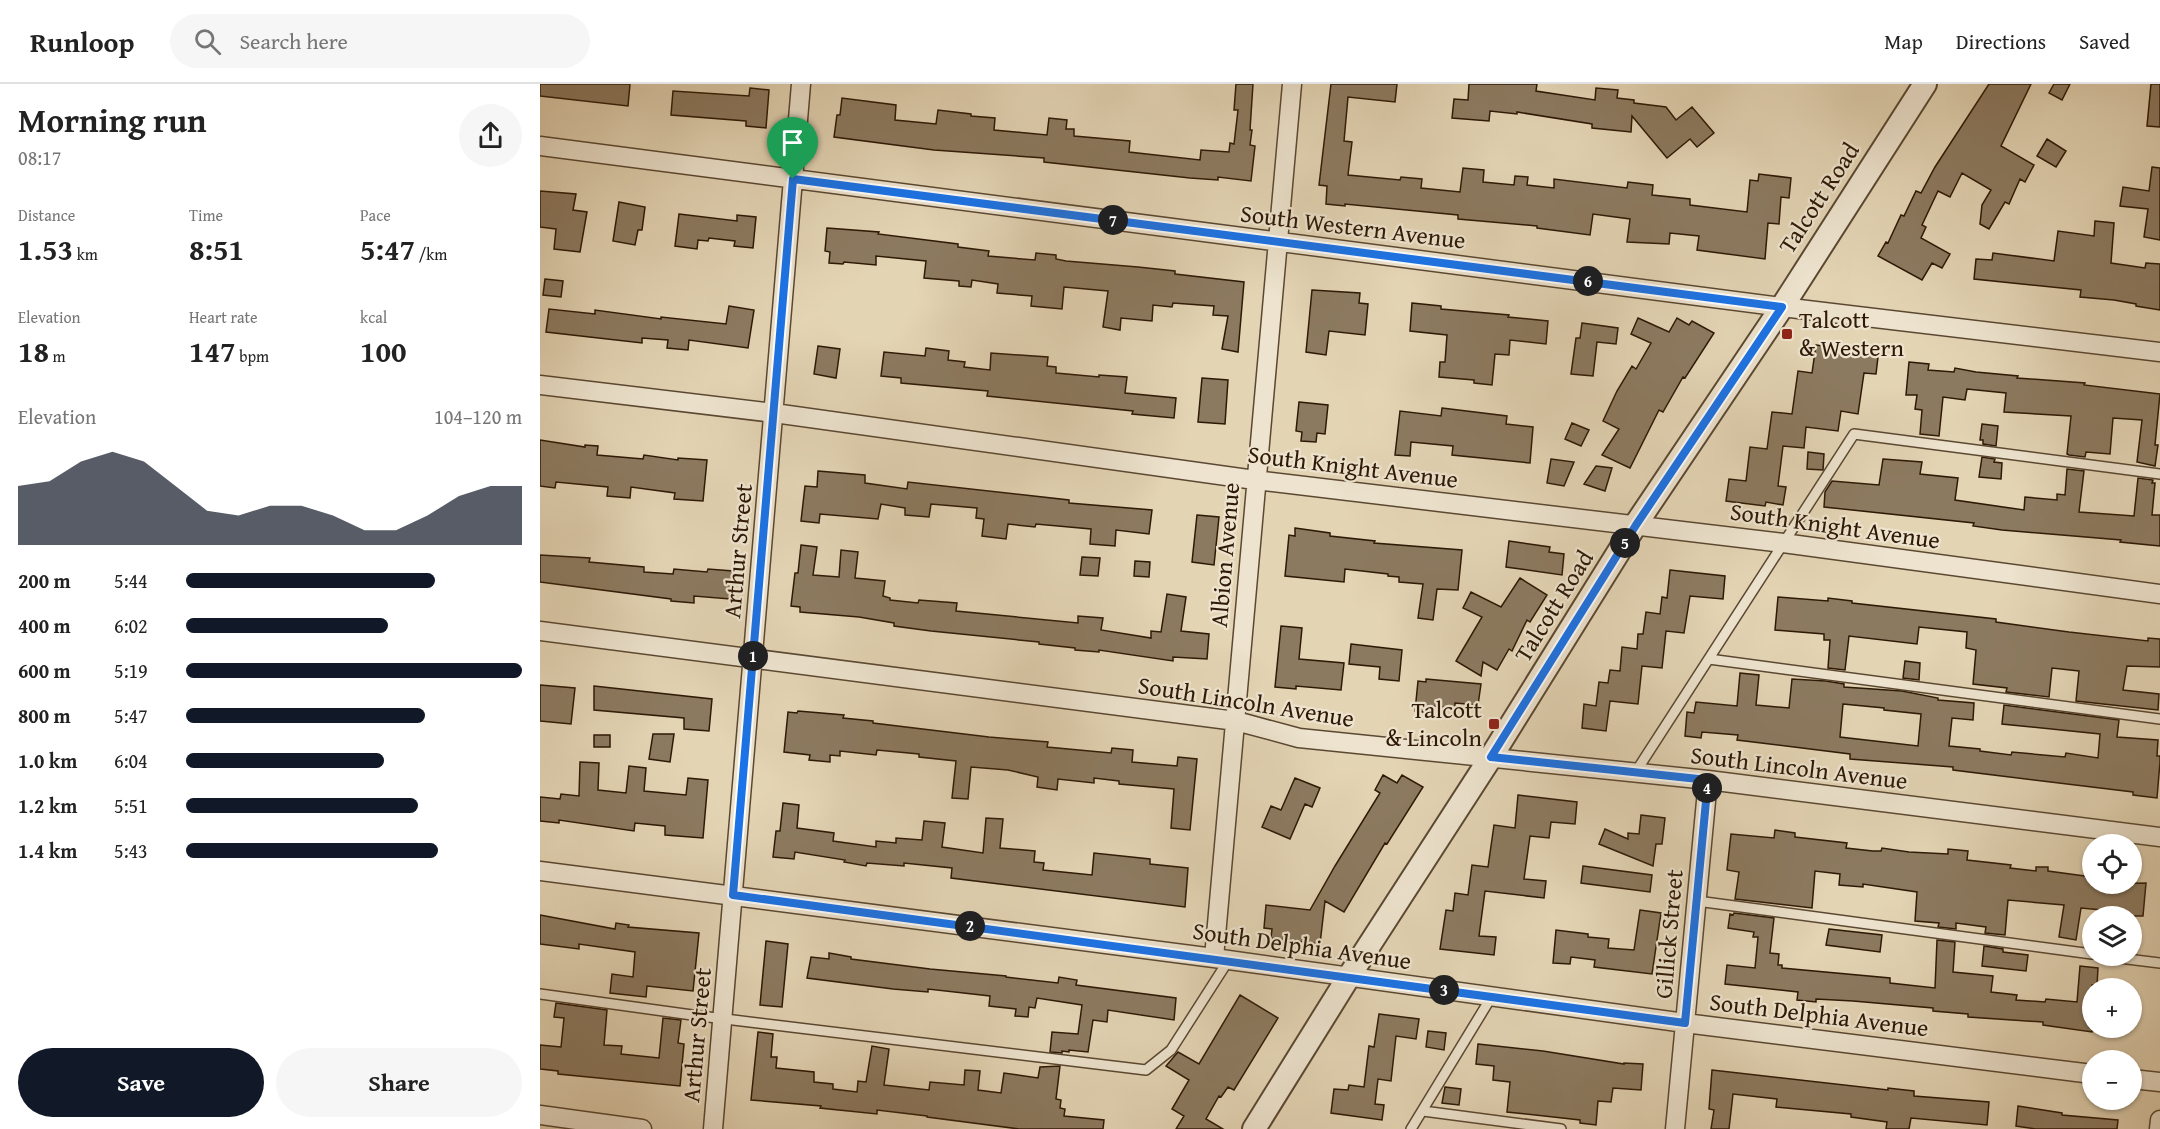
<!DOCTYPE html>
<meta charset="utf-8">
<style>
:root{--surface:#fff;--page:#f6f6f6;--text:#222;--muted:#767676;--line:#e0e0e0;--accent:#111827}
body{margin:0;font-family:"Gentium Book Plus",serif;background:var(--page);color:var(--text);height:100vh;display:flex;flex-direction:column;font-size:22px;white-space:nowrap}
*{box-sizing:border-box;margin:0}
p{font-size:20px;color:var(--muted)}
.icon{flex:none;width:33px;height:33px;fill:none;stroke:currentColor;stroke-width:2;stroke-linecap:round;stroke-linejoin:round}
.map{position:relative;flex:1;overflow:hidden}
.side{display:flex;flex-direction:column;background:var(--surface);width:540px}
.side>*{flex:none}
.controls{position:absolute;left:1542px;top:750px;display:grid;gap:12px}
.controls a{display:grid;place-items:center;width:60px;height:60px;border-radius:50%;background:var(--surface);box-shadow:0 2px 4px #0004;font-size:30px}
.pin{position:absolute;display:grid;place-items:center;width:51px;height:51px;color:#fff;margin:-62px -26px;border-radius:50% 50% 50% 0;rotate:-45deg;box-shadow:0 0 6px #0007}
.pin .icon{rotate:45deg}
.km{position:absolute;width:30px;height:30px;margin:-15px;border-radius:50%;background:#222;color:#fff;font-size:16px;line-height:30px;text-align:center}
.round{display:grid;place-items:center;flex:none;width:63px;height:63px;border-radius:32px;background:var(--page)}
.overview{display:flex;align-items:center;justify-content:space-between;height:102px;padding:0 18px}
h1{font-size:33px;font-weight:700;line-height:45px}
.figures{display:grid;grid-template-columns:repeat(3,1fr);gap:9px;height:102px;padding:6px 18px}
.figures div{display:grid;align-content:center}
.figures b{font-size:30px;font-weight:700}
.figures small{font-size:16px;font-weight:400}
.figures p{font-size:16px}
.chart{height:168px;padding:12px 18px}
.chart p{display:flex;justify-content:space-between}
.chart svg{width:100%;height:108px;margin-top:6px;fill:var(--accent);opacity:.7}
.button{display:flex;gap:12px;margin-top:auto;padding:12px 18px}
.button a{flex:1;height:69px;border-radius:36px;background:var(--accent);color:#fff;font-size:24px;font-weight:700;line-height:69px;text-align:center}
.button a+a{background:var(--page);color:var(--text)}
ul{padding:0 18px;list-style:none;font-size:20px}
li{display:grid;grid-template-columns:96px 72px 1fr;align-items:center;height:45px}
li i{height:15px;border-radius:8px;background:var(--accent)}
header{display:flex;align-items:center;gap:36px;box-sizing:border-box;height:84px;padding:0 30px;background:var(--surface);border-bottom:2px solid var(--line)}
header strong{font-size:28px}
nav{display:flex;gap:33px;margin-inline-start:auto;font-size:21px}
.search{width:420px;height:54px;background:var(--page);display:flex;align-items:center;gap:15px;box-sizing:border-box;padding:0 21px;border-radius:33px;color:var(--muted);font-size:22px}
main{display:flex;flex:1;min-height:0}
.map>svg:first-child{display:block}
</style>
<header>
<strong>Runloop</strong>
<div class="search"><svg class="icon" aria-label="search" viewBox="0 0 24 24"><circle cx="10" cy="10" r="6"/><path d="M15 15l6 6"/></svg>Search here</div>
<nav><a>Map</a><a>Directions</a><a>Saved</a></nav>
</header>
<main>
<section class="side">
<div class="overview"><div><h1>Morning run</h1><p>08:17</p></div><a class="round"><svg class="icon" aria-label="share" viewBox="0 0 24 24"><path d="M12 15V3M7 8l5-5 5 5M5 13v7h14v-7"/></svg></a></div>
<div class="figures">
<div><p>Distance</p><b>1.53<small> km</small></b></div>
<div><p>Time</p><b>8:51</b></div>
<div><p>Pace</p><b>5:47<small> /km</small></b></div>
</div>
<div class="figures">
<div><p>Elevation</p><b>18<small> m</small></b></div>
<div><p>Heart rate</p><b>147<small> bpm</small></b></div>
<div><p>kcal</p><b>100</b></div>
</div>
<div class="chart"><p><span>Elevation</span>104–120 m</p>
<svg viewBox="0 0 160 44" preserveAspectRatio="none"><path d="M0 44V20L10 18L20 10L30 6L40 10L50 20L60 30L70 32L80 28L90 28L100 32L110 38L120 38L130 32L140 24L150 20L160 20V44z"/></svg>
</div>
<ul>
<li><b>200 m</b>5:44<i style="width:74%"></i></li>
<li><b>400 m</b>6:02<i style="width:60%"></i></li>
<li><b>600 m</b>5:19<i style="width:100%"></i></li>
<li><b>800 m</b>5:47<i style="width:71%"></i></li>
<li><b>1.0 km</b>6:04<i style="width:59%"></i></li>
<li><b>1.2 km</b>5:51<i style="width:69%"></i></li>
<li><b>1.4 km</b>5:43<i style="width:75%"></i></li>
</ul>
<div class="button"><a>Save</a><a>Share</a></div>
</section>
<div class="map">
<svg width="1620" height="1045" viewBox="0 0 1620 1045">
<rect width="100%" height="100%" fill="#e3d4b4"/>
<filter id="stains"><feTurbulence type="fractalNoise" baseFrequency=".00333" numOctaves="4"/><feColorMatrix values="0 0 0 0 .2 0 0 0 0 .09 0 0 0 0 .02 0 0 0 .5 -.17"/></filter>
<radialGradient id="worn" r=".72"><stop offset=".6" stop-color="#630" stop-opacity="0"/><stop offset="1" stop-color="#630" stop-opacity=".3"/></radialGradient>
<!-- building -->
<path fill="#8c7a60" stroke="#2e1906" stroke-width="1.5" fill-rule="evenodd" d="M0,0H90L88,22L0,12Z
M696,0H713L710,46H712L710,61L715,62L711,97L678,93V96L650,94L504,78V74L394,66L294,53L297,31H300L302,14L356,21L355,36L396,40L398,26L431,30V32L455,34L454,46L507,51L509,34L527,36L526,45H534V52L590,57L589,68L660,76L661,66L689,68L690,59L694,60L698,26H694Z
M791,0H857L855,18L808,13L804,57L812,58L808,91L860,96L861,93L882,95L881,104L920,108L923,84L944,86L943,98L974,101L975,92L988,93L987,101L1014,104V95L1087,104L1088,98L1113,101L1112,111L1150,115V121L1207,128L1210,96L1218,97L1219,90L1251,94L1249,114L1241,113L1239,140L1228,139L1225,175L1157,166L1159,152L1130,149L1129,160L1087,158L1090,135L1053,130L1050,151L997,144V142L918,135V131L805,120V122L786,120L787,102L779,101Z
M929,0H997L996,7L1055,16L1056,4L1078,6L1077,14L1094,16V19L1126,23L1136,36L1152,23L1174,49L1157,63L1150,55L1127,74L1092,32L1091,48L1052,44V40L977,28V30L950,27L949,37L912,34L914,15L928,16Z
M1449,0H1491L1461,62L1494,81L1485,98L1480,95L1469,120L1465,118L1449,145L1440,140L1442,121L1451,106L1422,89L1410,113L1398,107L1382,141L1386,143L1381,154L1410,170L1402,184L1392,179L1382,196L1338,172L1346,158L1348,159L1361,131L1364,132L1376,107L1381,109L1395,83Z
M1514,0H1530L1522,16L1509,9Z
M1611,0H1620V43L1607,42Z
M210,4L229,6L226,44L206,42V37L131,31L133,7L209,12Z
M1507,55L1526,67L1516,83L1497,72Z
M1612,83L1620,84V156L1604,153L1608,125L1580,122L1583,103L1609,107Z
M0,107L36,110L33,126L47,128L40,168L14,165L16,145L0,143Z
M79,118L105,123L102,146H98L95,161L73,157Z
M139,130L197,137V131L216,133L213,164L194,162L195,157L169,154L168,157L158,156L157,165L135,162Z
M1555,137L1574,139L1571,179L1605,184L1606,179L1620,180V226L1596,222V220L1574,216L1540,213L1541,206L1434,195L1436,175L1452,176L1453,169L1514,177L1518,147L1554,152Z
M287,144L339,148L338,150L418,160V163L449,167L448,172L495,176L496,169L516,171V175L526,177L598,183L635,187V190L704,198L698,268L682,265L688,232L673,231L674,222L633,219L632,223L613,221L612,237L581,234L580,246L563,243L568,207L524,203L522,225L491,222L492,212L457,209L458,200L432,196L431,203L419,202V197L384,194L386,177L336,172V181L304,178L303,180L289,179L290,168L285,167Z
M5,195L23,197L21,213L3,211Z
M772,206L820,209L819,219L828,220L825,251L789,247L786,271L766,268Z
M872,219L901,222V225L969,231L968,233L1008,237L1006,260L970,256L969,271L955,270L952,301L934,299V296L899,293L900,278H905L907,251L870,247Z
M189,222L214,226L208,264L149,256L148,266L127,264L128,256L102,254V259L6,248L9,225L55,230V226L121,235V233L186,240Z
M1098,234L1129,248L1137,234L1149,241L1152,237L1174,249L1145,294L1143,293L1123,328L1119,326L1090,384L1062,371L1079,345L1063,337L1077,307L1092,282L1096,285L1111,259L1091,250Z
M1042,239L1078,244L1076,260L1057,258L1053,292L1031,290L1036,254H1040Z
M1276,261L1313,266V270L1338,273L1336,290L1324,289L1318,330L1301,327L1298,347L1266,343L1264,364L1243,362L1238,402L1246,403L1243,421L1226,418L1225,422L1186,417L1189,395L1206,397L1210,363L1227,365L1232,328L1252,330L1258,287L1272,289Z
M278,262L300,265L296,294L274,290Z
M386,264L409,267L408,276L425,278L424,283L450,286L451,269L508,273L507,282L516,283V289L559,293V291L587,293L585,309L636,314L634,334L592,330L593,327L447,312L448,307L361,299V294L341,292L344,268L385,272Z
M1369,278L1389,280L1388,286L1414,288L1415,284L1436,288L1478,292L1477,294L1545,299L1544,301L1620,310L1615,361H1618L1615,382L1597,378L1602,336L1573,334L1570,370L1546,368L1545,373L1529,371L1527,370L1531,332L1464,328L1466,309L1427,305L1425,316L1403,313L1399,352L1380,350L1382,326L1375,325L1377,311H1366Z
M662,294L688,296L685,340L658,338Z
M759,318L788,321L785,350L777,349L776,358L761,357L762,348L756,347Z
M902,324L967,332L966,340L993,343L990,379L912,371L913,362L871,358L870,372L855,371L860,327L901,332Z
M1032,339L1049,346L1041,362L1025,355Z
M1442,340L1458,342L1456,362L1443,360V356H1440Z
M0,356L45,363V361L58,362L57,371L103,375L104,371L138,376V374L167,376L163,417L134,415L135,409L91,403L90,414L67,412L68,403L16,398L15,404L0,402Z
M1268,368L1284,370L1283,386L1267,385Z
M1442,373L1455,375L1454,378L1462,379L1461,395L1439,393Z
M1011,375L1034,378L1024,402L1007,399Z
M1343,375L1382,378L1380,390L1418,394L1415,416L1484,426L1485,413L1517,416V410L1525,411L1527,385L1544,387L1539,428L1594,432L1598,394L1613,396L1612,399H1615L1612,431H1620V462L1580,458L1581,456L1462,446L1433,442L1434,439L1284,423L1285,408L1292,397L1339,401Z
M1056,382L1072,384L1065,407L1044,400Z
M278,387L325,391V399L367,405L368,398L529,416V419L612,426L609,450L576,446L575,462L550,460L551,445L496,440L495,443L468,440L466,455L442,452L444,435L436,434L437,424L391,420L389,433L365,431V424L341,420L338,435L280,430L279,439L261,437L265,402L277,403Z
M657,431L679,433L674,481L652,478Z
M755,444L790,449V452L835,457L834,459L922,466L918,506L897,505L893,536L878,534L883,500L859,498V493L848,492V490L805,485L804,498L745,492L749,451L755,452Z
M969,457L1010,463L1009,468L1024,470L1022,491L966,483Z
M261,461L277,463L273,491L299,493L301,466L318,468L315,494L345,497L343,512L350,514V516L378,519L379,516L417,519L416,527L538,539V532L563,534L561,546L611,554V547L621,548L627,510L646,513L641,547L669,550L667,575L633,573V577L559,566V568L535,566V564L499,560V558L391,547L354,542V539L319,533L260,528V523L251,522L255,489H258Z
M0,471L50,474L49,478L104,483V488L133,490L134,485L167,488L168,485L193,487L190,515L154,512V519L131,517V515L0,498Z
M542,473L560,474L558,492L540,491Z
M595,477L610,478L609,493L594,492Z
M1130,486L1185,492L1183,515L1150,512L1144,549L1126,547L1122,584L1102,582L1098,620L1070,617L1066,647L1042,644L1044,620L1056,622L1059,598L1068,599L1070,586L1080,587L1082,563L1097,565L1098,550H1103L1106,528L1120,530L1122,513L1127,514Z
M980,494L1007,511L990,538L987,536L972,567L969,565L957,586L943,578L941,592L916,577L942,533L923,524L931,508L961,523Z
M1238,513L1288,517V514L1312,517V519L1456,535V538L1529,548L1608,557V554L1620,555V583L1587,582L1583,606L1619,610L1618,626L1536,617L1539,587L1512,584L1509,613L1466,608L1467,604L1433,600L1436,566L1426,564L1427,548L1379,543L1377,560L1309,552L1305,586L1288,584L1290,556H1284V550L1235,546Z
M741,542L762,544L759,575L804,579L801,606L756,602V605L735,603Z
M811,560L862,566L859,597L839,595L840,583L809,580Z
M1365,577L1380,579L1379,596L1363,594Z
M1200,589L1219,591L1216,621L1249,624L1252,595L1286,597L1304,600V603L1362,607L1398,614V616L1434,619L1433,636L1412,634L1409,662L1440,665V667L1471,671L1472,668L1525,673L1526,669L1558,674L1560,650L1462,640L1464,621L1579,636L1577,653L1618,656L1617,672H1620V678L1617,714L1593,711V708L1413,686V683L1310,675V670L1197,656L1198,651L1162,648L1161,654L1145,652L1147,628L1154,629L1156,618L1197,622ZM1303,620L1344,624V626L1381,630L1378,662L1300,653Z
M886,595L941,600L938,621L915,619V624L893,622L892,629L875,627L878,597L886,598Z
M0,601L35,604L31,640L0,637Z
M54,602L172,615L169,647L144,645V634L54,626Z
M258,627L304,631L303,634L333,637V639L449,653L508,658L507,663L571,669L572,664L593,666L592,678L637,682L638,673L657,675L650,746L631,744L634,705L579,700V697L554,694V699L518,695L517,706L497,703L498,693L468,686L431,683L428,715L412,714L416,677L379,673V670L337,666L336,671L300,667V672L290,671V678L269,676L270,671L244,668L248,628L257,629Z
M113,650H134L130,678L109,675Z
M54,651H70V663H54Z
M40,678L59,679L58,706L86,709L89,682L106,684L104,707L146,711L148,694L168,696L163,754L125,751V742L95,739L94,747L19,736V739L0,737V713L20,715L21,710L39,712Z
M843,691L857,699L862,691L883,703L847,760L845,759L804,828L785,817L780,860L731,854L732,845L724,844L726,821L770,826L795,782L840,709L835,706Z
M755,694L780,704L772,723L765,720L750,755L722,743L731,722L741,726Z
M978,711L1037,718L1035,740L1011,738L1009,754L990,752L984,795L1006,797L1004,814L945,807L939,852L956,853L954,871L900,865L906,826L913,827L915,809L928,811L932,781L948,783L954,741L975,744Z
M243,719L259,721L257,744L294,749L293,757L336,763V757L356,759V754L382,756L384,737L405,739L402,763L443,769L446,734L463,735L460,764L495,767L494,778L504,779L503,786L552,791L554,769L610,775V780L648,784L645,823L411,794L412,784L364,779V782L327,779L326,782L304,778L305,776L255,768L254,775L233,773L236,747H240Z
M1101,731L1125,734L1122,760H1116L1113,782L1059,760L1065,745L1088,755V749L1099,750Z
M1235,746L1255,749V753L1307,759L1306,764L1333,767H1341L1342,764L1369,768L1408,770V765L1428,767L1427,776L1471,781L1470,784L1496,787V783H1508V787L1552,793V800L1606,799L1603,832H1582L1583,828L1541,824L1536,856L1519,853L1524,821L1468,816L1465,851L1445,849L1446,843L1416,839V845L1398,843L1399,839L1375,837L1377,808L1323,800V803L1299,801L1300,790L1275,787L1272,824L1195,815L1199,788L1187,786L1191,750L1234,754Z
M1043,782L1112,791L1110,808L1041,799Z
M1100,826L1121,829L1112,890L1054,883L1055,876L1031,873L1030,880L1013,879L1016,846L1048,850V853L1069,855L1068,864L1094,866Z
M1194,829L1234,834L1230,869L1239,870L1238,881H1242V884L1350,894V899L1395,904L1397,856L1415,858L1413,888L1453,892L1451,908L1477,911L1476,916L1505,918L1506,915L1537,918L1540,882L1558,884L1557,901H1552V948L1503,941V938L1428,933V930L1393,927V924L1313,917L1276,915V918L1257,916L1258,908L1185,900L1187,881L1215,884L1218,853H1213L1214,848L1188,844L1190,830L1193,831Z
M0,831L75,845L76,839L89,841L88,843L159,849L153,907L107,902L106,913L70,909L72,890L93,893L95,868L39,860V865L0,860Z
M1289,845L1342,851L1340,868L1286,861Z
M226,857L248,860L242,923L220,921Z
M1444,862L1463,865V868L1488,871L1486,887L1442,882Z
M289,869L311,873V875L390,885L466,892V893L518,899L519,893L537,896L536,901L636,914L634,936L568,926L567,938L553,936L548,968L529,966V968L522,967V969L510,968L512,948L538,950L542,921L497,914L495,924L489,923L488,933L475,932L476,925L449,922L450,912L388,905V908L353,905L267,894L271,873L289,875Z
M700,911L738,934L694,1006L688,1003L681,1013L679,1012L666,1035L683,1045H636L644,1032L632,1025L649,996L626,982L638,968L659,980Z
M16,919L67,926L64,961L82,962L81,970L119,974L123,934L141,936L138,959L144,960L140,1002L18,990V987L0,985V961L21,963L24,934L14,933Z
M839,930L879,935L876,955L856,952L851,997L838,995L835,1020L844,1021L842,1036L791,1029L794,1005L808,1006L809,1001L824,1003L829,962L834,963Z
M888,947L906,949L904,966L886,963Z
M218,948L233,950L231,973H237L236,984L274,988V998L293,1000V1005L317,1008L318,997L326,998L332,962L349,965L344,1001L389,1006L390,998L424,1001L425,986L440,987L438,1006L461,1009L464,989L498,994L500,983L520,982L516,1015L521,1016L520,1024L525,1025L524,1032L564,1036L563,1045H479L387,1033V1032L337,1026V1030L280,1024L281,1022L211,1016Z
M938,960L1003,967L1084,980V979L1103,980L1101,1006L1073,1004L1071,1018L1058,1017L1056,1041L1040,1039V1036L967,1028L970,998L953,996L954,982L936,980Z
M1172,986L1348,1006V1004L1374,1007V1012L1449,1018L1447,1041L1371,1034L1369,1045H1346L1347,1038L1311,1033V1030L1236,1023L1237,1015L1193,1010L1189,1045H1171L1174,1026L1169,1025Z
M905,1003L921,1005L919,1021L902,1019Z
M1478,1022L1522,1029V1031L1578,1036L1577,1045H1496L1476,1042Z"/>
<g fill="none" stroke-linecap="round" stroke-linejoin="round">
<!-- service casing -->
<g stroke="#5b4832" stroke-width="12">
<path id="service" d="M1169,575L1620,635
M1095,689L1314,350L1620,390
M1157,817L1552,870
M1563,872L1620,879
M0,910L152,931L606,986L631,966L688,877
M883,1027L1021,1045
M871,1045L952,912"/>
</g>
<!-- minor casing -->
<g stroke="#5b4832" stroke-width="21">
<path id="minor" d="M0,62L1242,223L1620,268
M0,301L234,329L715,396L1243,459L1620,510
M0,547L696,637L759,654L1168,696L1620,753
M0,787L674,874L1145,939L1552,990
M674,874L752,0
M1592,995L1620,998
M0,1031L102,1045
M173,1045L261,0
M1135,1045L1168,696
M1619,1045L1620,1036"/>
</g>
<!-- tertiary casing -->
<g stroke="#5b4832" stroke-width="26">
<path id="tertiary" d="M714,1045L808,894L951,673L1096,440L1242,223L1385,0"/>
</g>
<!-- service -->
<use href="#service" stroke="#ede3ce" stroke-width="9"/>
<!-- minor -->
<use href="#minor" stroke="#ede3ce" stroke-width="18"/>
<!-- tertiary -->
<use href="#tertiary" stroke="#ede3ce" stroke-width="22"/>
</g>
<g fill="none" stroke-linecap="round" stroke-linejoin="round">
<!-- route casing -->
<g stroke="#fff" stroke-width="12">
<path id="route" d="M253,95L1242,223L1096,441L951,673L1168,696L1145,939L193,811Z"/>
</g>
<!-- route -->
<use href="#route" stroke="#1a73e8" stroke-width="8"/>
</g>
<!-- markers -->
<g fill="#8f2418" stroke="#ede3ce" stroke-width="2">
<rect x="1241" y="244" width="12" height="12" rx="3"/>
<rect x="948" y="634" width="12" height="12" rx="3"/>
</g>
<g text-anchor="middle" stroke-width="4.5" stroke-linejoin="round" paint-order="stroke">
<!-- street labels -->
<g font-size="24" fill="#2e1906" stroke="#ede3ce">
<text transform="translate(1279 114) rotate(-57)" y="8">Talcott Road</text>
<text transform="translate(813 143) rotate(7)" y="8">South Western Avenue</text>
<text transform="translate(813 383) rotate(7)" y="8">South Knight Avenue</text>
<text transform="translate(1295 442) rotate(8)" y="8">South Knight Avenue</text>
<text transform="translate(198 467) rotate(-85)" y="8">Arthur Street</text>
<text transform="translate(685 471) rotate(-85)" y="8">Albion Avenue</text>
<text transform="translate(1014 522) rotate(-58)" y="8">Talcott Road</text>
<text transform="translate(706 618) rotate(9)" y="8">South Lincoln Avenue</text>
<text transform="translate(1259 684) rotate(7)" y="8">South Lincoln Avenue</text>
<text transform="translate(1129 850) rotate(-85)" y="8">Gillick Street</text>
<text transform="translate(762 862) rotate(8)" y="8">South Delphia Avenue</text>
<text transform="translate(1279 931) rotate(7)" y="8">South Delphia Avenue</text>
<text transform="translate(157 951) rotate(-85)" y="8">Arthur Street</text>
</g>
<!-- poi labels -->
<g font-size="24" fill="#2e1906" stroke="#ede3ce" text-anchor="start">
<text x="1259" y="244">Talcott<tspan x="1259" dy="28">&amp; Western</tspan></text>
<text x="942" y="634" text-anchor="end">Talcott<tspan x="942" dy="28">&amp; Lincoln</tspan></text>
</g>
</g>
<rect width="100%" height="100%" filter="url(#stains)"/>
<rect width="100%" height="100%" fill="url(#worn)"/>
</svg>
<div class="controls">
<a><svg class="icon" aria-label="locate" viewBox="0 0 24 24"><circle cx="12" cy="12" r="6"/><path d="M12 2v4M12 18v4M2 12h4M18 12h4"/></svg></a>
<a><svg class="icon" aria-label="layers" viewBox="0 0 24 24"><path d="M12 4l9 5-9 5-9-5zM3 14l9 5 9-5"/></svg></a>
<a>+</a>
<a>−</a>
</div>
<div class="pin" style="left:253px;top:95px;background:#1e9e55"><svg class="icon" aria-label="arrive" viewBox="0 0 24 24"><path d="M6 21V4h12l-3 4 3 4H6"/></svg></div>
<b class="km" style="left:213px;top:572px">1</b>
<b class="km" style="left:430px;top:842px">2</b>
<b class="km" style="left:904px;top:906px">3</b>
<b class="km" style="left:1167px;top:704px">4</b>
<b class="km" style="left:1085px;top:459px">5</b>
<b class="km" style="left:1048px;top:197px">6</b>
<b class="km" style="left:573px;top:136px">7</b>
</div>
</main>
